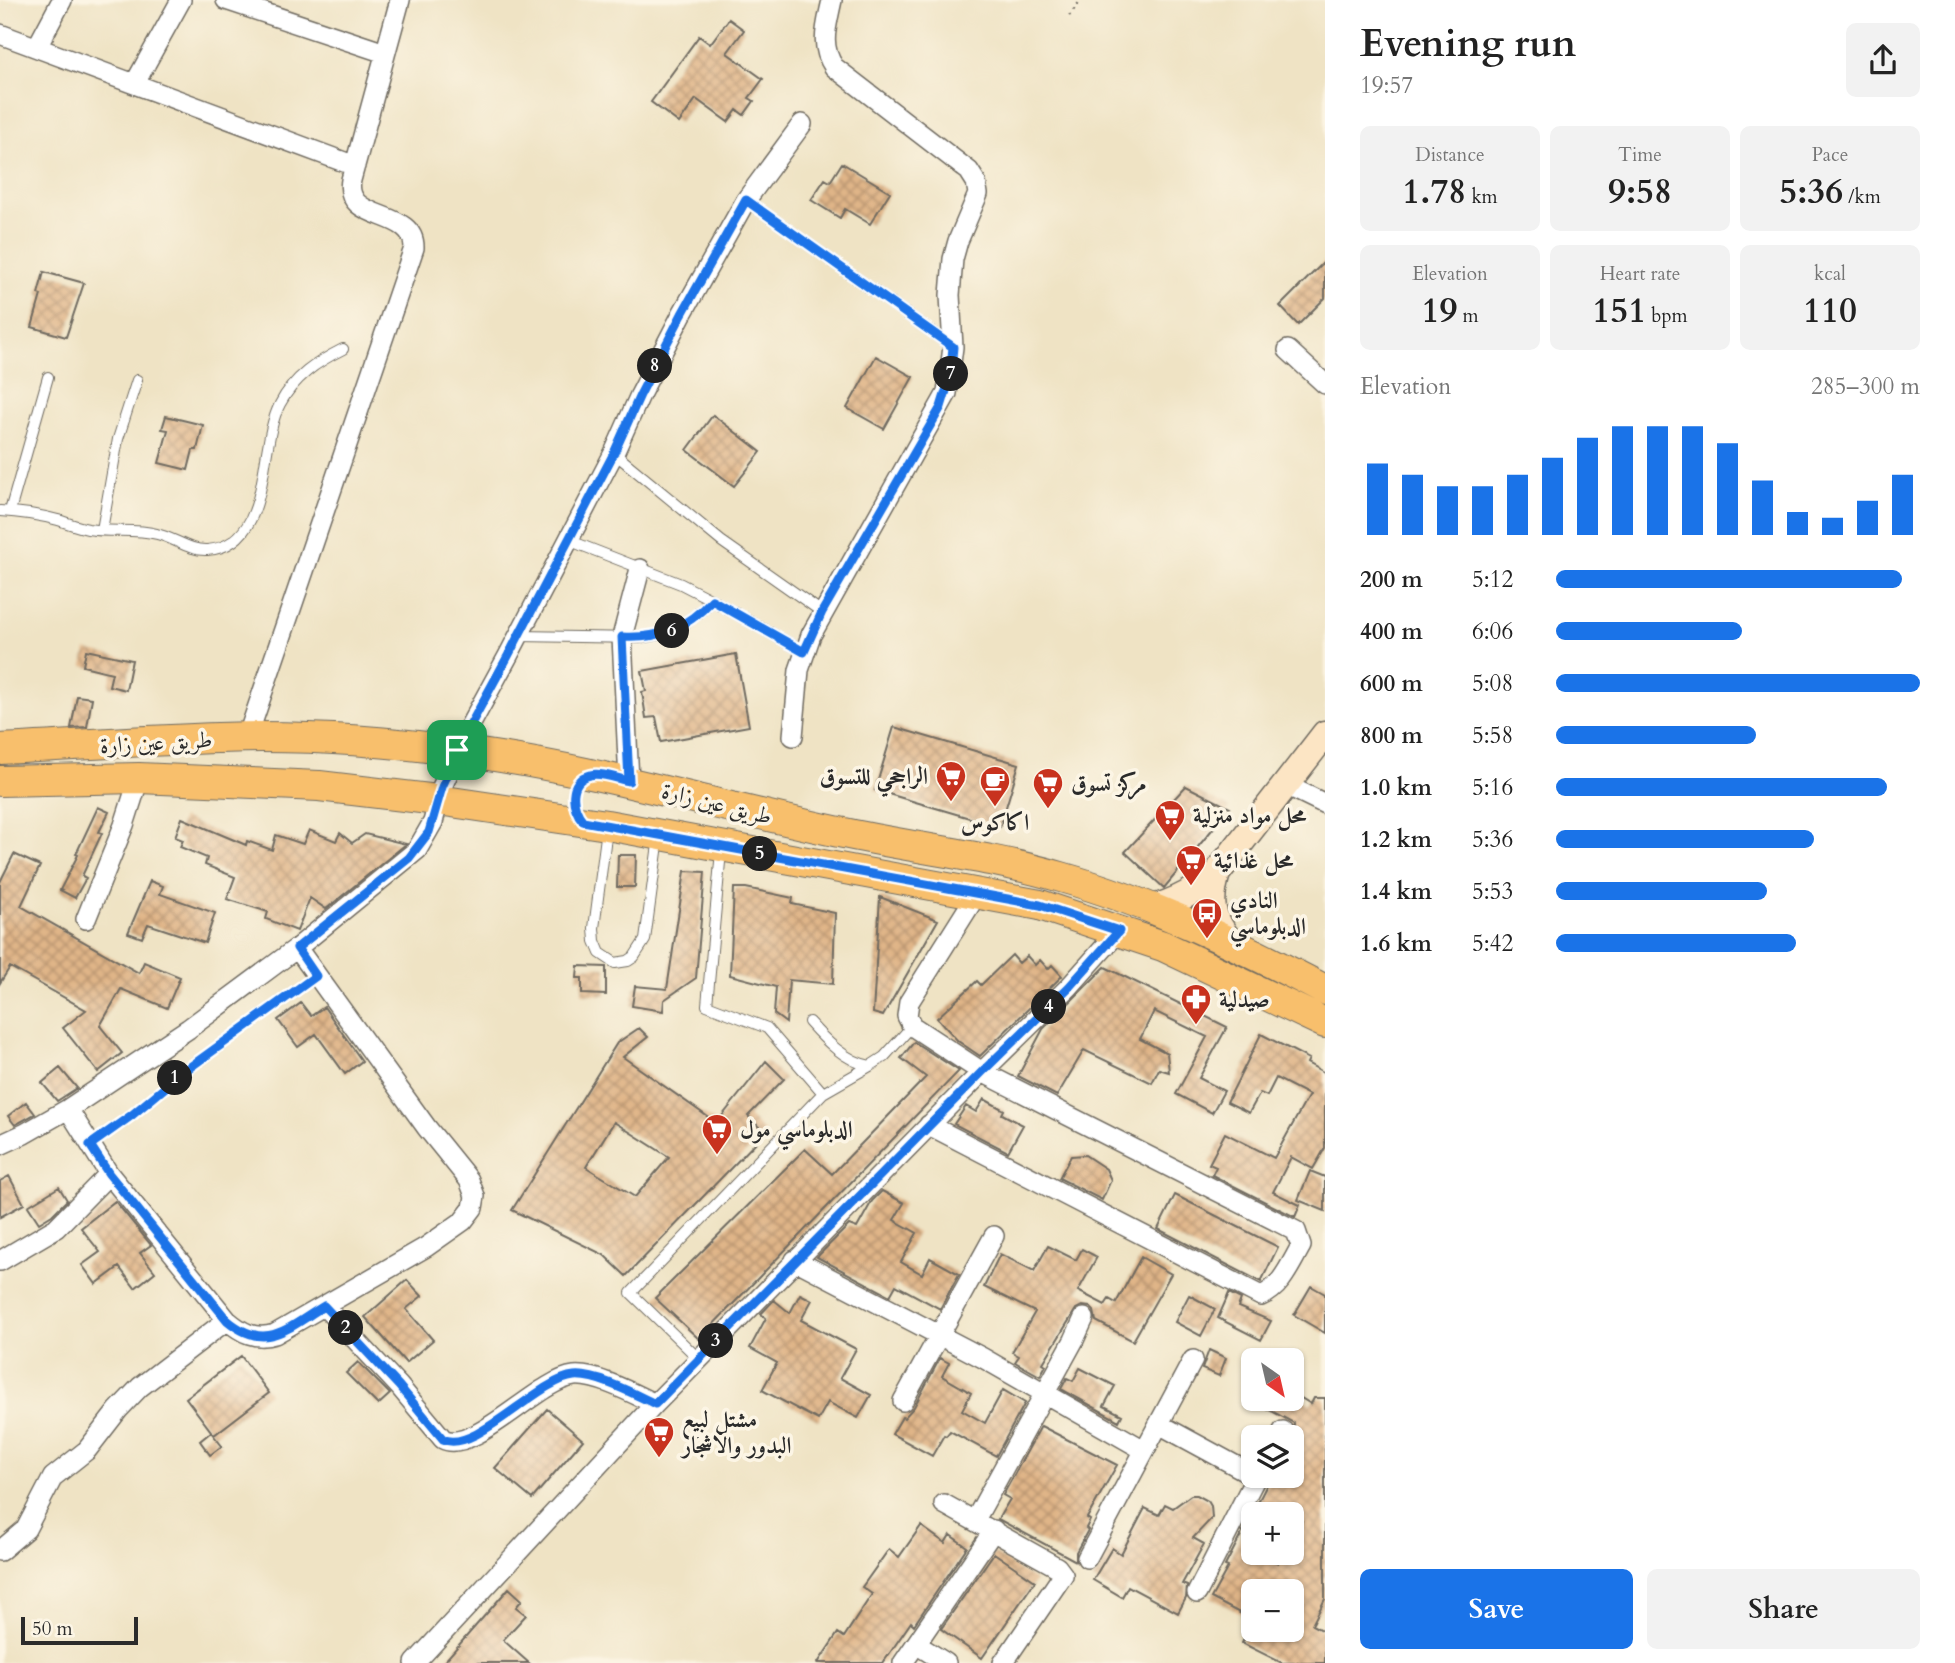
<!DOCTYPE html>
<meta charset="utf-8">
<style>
:root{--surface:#fff;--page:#f2f2f2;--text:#222;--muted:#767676;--accent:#1a73e8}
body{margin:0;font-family:Cardo,Amiri,serif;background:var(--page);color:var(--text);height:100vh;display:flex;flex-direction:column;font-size:26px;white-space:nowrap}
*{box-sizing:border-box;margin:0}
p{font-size:23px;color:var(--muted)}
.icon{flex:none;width:38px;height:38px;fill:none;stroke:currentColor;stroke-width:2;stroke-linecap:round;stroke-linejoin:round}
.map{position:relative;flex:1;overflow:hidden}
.side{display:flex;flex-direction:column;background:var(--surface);width:630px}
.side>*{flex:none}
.needle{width:46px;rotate:146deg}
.fabs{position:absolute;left:1241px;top:1348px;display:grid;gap:14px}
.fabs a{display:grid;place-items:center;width:63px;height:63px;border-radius:10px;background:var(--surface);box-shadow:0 2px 5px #0004;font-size:35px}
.scale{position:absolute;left:21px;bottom:18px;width:117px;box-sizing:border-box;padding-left:7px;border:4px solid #2b2b2b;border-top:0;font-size:19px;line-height:24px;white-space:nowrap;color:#2b2b2b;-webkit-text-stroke:5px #fcf5e5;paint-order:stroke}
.pin{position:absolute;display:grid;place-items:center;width:60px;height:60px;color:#fff;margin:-30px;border-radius:14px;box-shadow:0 4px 10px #0006}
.km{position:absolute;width:35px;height:35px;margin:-18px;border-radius:50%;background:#222;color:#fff;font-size:19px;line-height:35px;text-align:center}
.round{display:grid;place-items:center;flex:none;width:74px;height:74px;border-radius:10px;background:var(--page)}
.headline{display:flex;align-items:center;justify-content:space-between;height:119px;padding:0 35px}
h1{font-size:38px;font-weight:800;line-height:52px}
.stats{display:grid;grid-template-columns:repeat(3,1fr);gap:10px;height:119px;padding:7px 35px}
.stats div{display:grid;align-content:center;border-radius:10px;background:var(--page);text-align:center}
.stats b{font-size:35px;font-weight:800}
.stats small{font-size:19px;font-weight:400}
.stats p{font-size:19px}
.chart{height:196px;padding:14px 35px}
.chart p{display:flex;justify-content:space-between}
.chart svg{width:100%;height:126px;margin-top:7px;stroke:var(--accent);stroke-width:6}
.primary-button{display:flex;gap:14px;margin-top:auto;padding:14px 35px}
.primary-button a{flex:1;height:80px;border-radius:10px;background:var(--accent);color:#fff;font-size:28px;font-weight:800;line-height:80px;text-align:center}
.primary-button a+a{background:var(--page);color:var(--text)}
ul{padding:0 35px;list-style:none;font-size:23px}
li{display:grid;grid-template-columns:112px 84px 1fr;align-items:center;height:52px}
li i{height:18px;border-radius:9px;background:var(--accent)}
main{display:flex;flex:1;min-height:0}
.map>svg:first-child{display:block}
</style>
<main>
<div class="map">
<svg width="1325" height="1663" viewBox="0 0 1325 1663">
<defs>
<pattern id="building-cross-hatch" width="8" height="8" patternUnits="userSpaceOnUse" patternTransform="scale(1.75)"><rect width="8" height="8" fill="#e0b588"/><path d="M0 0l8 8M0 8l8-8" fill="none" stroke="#b6936f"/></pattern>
</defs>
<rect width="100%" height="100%" fill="#fcf5e5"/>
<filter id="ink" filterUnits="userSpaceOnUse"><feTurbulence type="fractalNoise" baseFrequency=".0143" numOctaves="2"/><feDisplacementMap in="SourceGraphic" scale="14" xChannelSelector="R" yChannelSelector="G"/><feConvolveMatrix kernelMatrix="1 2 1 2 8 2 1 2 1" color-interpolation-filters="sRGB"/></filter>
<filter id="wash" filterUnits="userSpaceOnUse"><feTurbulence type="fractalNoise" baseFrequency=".00686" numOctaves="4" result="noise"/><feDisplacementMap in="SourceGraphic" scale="28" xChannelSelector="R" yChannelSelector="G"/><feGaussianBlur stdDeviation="1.57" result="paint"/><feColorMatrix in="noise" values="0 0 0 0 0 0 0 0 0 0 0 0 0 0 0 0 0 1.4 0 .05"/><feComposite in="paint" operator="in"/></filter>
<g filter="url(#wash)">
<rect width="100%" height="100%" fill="#efe3c4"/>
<g id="blocks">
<!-- building -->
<path fill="url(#building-cross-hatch)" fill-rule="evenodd" d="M729,19L744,30L727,53L763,79L749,98L754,101L744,115L737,110L728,122L696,99L679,123L651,102L699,36L710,44Z
M842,163L890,192L870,224L845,209L840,218L811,200L825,179L830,182Z
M1325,261V298L1298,325L1280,306Z
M44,272L84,283L66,337L32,327L41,295L38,294Z
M876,356L913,377L884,429L847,408Z
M713,415L761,452L734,486L687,450Z
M166,416L203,425L197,450H193L188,470L159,463L168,430L162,429Z
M86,650L132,660L126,690L109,686L112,673L83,666Z
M736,654L749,726L661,742L656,717L646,718L642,692L646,691L642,671Z
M77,696L92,698L87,727L71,728Z
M894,727L1019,764L1000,827L875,790Z
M1186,786L1230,808L1164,888L1125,852Z
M98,807L109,812L99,832L102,833L82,876L86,878L75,898L60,890L78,855L76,854Z
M182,818L246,845L247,841L272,850L276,835L303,844L309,830L336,841L340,833L352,843L365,834L406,844L326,909L310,898L297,931L266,919L268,912L227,899L235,877L205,865L207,858L180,847L183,840L175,837Z
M14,854L40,866L21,906L139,973L144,962L180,977L167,1008L121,989L100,1026L122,1053L98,1072L63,1028L86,1010L10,967L0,983V882Z
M618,855H636L635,887H617Z
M685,871L705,872L696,978L664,1000L663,1011L632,1006L635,986L667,989Z
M150,881L163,886L160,894L215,913L205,943L148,924L142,938L128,933Z
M734,888H746L793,898L792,904L835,913L833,984L789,980L786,1023L774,1014L776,987L730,975Z
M880,897L938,920L883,1016L873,1013Z
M1012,955L1019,963L1027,956L1035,965L1040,960L1048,969L1052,965L1062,976L980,1056L958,1041L937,1018L977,981L981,985Z
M578,966L606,967V995L582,994V978H577Z
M1105,967L1227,1027L1199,1078L1224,1091L1212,1113L1176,1094L1207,1037L1154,1011L1140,1039L1167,1053L1169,1072L1159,1069L1152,1083L1084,1050L1057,1096L1018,1076L1043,1029Z
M301,1003L311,1016L324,1007L362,1061L345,1074L316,1034L298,1047L278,1020Z
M639,1028L648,1037L623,1057L715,1122L714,1126L766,1061L784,1079L748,1116L765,1133L626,1276L604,1255L512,1210L617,1043ZM614,1122L669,1157L635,1197L586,1167Z
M1261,1034L1309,1059L1307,1063L1325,1073V1148L1313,1169L1291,1157L1273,1192L1300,1205L1295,1217L1212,1175L1216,1167L1209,1164L1225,1133L1274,1158L1309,1095L1276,1078L1267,1096L1260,1093L1249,1113L1227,1102Z
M914,1042L959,1071L699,1339L655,1298L805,1149L832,1174L926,1077L901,1058Z
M60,1068L77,1088L57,1101L42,1083Z
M984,1099L1004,1110L1002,1114L1023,1125L1008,1152L954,1124L966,1106L976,1112Z
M26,1102L35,1114L15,1125L8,1116Z
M1085,1155L1106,1169L1111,1180L1102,1200L1059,1178L1071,1156Z
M1310,1171L1325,1177V1211L1298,1200Z
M9,1176L24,1204L0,1217V1181Z
M59,1187L67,1200L52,1215L39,1223L28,1206Z
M882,1191L904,1203L894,1220L917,1233L901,1262L922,1274L930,1258L959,1274L940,1309L896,1285L890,1296L817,1257L849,1225L857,1228L872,1201Z
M1175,1195L1278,1247L1261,1282L1158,1229Z
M115,1201L151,1245L140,1253L155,1272L135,1288L119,1267L96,1284L82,1265L100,1252L81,1228Z
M1048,1246L1076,1260L1082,1249L1097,1257L1078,1291L1105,1305L1109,1299L1116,1303L1141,1257L1171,1274L1133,1341L1096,1321L1094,1311L1090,1307L1082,1306L1076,1309L1043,1363L1046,1365L1040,1376L1015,1362L1019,1356L1012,1352L1035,1312L984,1287L1000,1254L1034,1271Z
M407,1280L422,1296L406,1309L433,1340L406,1363L365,1317Z
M1311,1286L1325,1294V1333L1294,1315Z
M1229,1293L1241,1299L1238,1307L1271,1321L1261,1340L1218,1318Z
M800,1294L812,1300L801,1320L856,1349L840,1378L871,1395L858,1418L828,1402L818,1420L762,1390L777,1363L750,1348L766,1318L761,1314L774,1300L790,1313Z
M1189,1295L1215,1309L1201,1336L1175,1322Z
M1209,1350L1226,1358L1219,1376L1202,1369Z
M241,1356L269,1393L214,1435L186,1398Z
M940,1358L949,1363L942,1376L971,1393L962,1410L985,1423L1003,1390L1025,1403L996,1456L950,1431L946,1436L944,1435L932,1456L892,1434L902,1417L904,1418L914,1407Z
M358,1362L390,1394L378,1405L346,1373Z
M1080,1368L1115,1386L1104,1406L1122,1415L1119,1421L1061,1389L1067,1378L1073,1381Z
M1247,1398H1301L1311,1404L1314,1398H1325V1599L1312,1625L1325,1632V1663H1282L1242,1643L1249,1629H1292V1591H1253V1620L1211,1598L1228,1567L1225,1566L1272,1475H1292L1294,1423ZM1253,1514H1292L1302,1521L1292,1540V1552H1284L1278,1563L1253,1552Z
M547,1409L583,1440L532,1499L495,1468Z
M1041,1426L1117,1465L1087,1518L1090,1520L1086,1528L1088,1530L1076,1552V1561L998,1519L1010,1499L1003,1495Z
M211,1432L222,1446L210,1455L200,1441Z
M1191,1495H1197L1208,1501L1211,1506L1212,1518L1193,1538L1204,1544L1182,1584L1187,1586L1186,1598L1178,1613L1128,1586L1122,1597L1093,1580L1112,1548L1121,1554L1145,1508L1159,1515L1165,1504L1173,1508Z
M921,1526L945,1543L950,1535L967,1547L914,1625L911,1622L883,1663H818L838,1633L844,1637L872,1594L862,1587L889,1549L899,1557Z
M994,1553L1035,1581L982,1658L941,1629Z
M509,1588L522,1600L516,1607L526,1615L503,1640L529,1663H443Z"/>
</g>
</g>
<g filter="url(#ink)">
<use href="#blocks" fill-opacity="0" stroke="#706b61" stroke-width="2"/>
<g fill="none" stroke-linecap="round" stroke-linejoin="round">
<!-- lane casing -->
<g stroke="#706b61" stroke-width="12">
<path id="lane" d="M746,200L953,347
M614,453L721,541L822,612
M0,511C19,512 39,515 58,520C68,523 78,527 88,529C111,533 135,528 157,534C174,538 190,551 207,550C274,545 257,447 280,404C294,377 317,362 343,349
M10,511L48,377
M102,530L118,439L137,380
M568,540L681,584L712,600L804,652
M519,636L639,638C670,635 691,623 712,600
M607,829L594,928L595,941L600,953L615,963L628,961L634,957L645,940L659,837
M809,1022C825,1040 845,1061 870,1066L884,1057L912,1026
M823,1093L870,1066
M699,1359L631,1293L823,1093L767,1028L707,1005L721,851"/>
</g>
<!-- street casing -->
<g stroke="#706b61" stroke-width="22">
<path id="street" d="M226,0L385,53
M0,34L355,166
M37,47L62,0
M135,83L181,0
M1288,350L1325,384
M793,736L799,670L811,635L947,393L953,347L950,295L953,259L958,241L978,194L976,182L969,171L834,67C819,45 827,25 832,0
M247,738L414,248C415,207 343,224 351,180L400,0
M629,781L622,637L640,569
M1284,784L1325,804
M86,919L124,825L139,778
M68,1109L109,1174L227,1320C242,1333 255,1340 275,1334L426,1247L463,1221L473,1208L475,1196L469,1180L427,1128L297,948
M929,1125L1261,1296C1281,1288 1290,1265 1301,1246L1296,1231L982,1072L912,1026L907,1016L909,1002L977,894
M0,1145L24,1134L68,1109L188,1029L297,948L417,850L433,822L442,787L466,733L508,656L614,453L640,395L682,314L746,200L802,124
M795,1260L983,1358L1144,1450
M0,1261L56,1228L109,1174
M324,1306L399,1386L443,1439C474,1455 538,1380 574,1376C597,1374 634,1394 655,1404
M903,1401L994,1236
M1159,1424L1253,1475
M1280,1437L1283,1431
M944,1504L1057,1567L1063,1575L1003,1663
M975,1520L1074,1340L1084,1318
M0,1551L26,1529L53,1477L87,1450L118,1410L140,1387L227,1320
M1087,1558L1193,1360
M1197,1593L1257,1475
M916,1644L946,1663
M415,1663L655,1404L982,1072L1069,987L1119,931
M903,1663L994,1530"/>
</g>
<!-- secondary casing -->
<g stroke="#706b61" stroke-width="29">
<path id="secondary" d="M1217,873C1208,903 1211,918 1231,943
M1150,909C1176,902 1197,891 1217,873L1325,734"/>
</g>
<!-- primary casing -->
<g stroke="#706b61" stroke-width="32">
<path id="primary" d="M0,749C87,745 173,738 260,737C326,737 393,742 458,751C588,767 712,805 839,832C913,848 989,856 1061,877C1150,902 1243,947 1325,990
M0,781L139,778L319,786L438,800L607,825L1040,905L1163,946L1325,1023"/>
</g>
<!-- path -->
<path stroke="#706b61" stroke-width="2.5" stroke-dasharray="2 5" stroke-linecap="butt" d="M1069,16L1081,0
M105,1135L132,1115L186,1070L239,1033L302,984"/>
<!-- lane -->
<use href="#lane" stroke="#fff" stroke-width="10"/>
<!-- street -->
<use href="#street" stroke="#fff" stroke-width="19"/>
<!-- secondary -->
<use href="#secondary" stroke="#fce5c4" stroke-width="26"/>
<!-- primary -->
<use href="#primary" stroke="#f8bf6c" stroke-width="30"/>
</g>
</g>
<g fill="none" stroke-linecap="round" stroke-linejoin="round" filter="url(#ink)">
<!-- route casing -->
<g stroke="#fff" stroke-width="14">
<path id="route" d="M746,200L953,347L950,378L941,407L822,612L804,652L712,600C687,628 660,639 622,637L629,781C618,779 601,772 590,775C568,780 571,808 583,821L1040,905L1119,931L1069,987L982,1072L655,1404C634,1394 597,1374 574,1376C539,1379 474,1455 443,1439L399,1386L324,1306C287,1328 266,1353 227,1320L109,1174L90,1145L132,1115L186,1070L316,976L297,948L409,858L429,832L442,787L466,733L508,656L614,453L640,395L682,314Z"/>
</g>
<!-- route -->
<use href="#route" stroke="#1a73e8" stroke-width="9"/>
</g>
<!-- icons -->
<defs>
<g id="supermarket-pin" transform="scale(1.575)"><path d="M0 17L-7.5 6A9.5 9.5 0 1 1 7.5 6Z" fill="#c8321e" stroke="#fcf5e5"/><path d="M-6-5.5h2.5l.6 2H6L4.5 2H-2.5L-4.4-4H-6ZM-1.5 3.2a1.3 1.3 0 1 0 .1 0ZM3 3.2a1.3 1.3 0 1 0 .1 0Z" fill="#fff"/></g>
<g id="cafe-pin" transform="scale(1.575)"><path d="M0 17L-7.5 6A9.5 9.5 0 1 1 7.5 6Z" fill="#c8321e" stroke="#fcf5e5"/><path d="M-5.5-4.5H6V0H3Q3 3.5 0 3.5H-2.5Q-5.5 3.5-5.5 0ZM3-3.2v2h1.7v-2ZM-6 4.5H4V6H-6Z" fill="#fff"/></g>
<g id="bus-pin" transform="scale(1.575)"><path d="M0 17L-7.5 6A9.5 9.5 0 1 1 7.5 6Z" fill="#c8321e" stroke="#fcf5e5"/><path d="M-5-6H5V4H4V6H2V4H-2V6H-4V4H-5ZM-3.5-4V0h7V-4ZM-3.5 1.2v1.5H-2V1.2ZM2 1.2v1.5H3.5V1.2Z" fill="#fff"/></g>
<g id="pharmacy-pin" transform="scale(1.575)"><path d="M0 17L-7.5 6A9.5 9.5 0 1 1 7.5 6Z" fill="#c8321e" stroke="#fcf5e5"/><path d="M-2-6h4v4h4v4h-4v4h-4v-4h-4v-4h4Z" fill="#fff"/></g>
</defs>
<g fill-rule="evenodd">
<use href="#supermarket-pin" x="951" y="776"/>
<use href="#cafe-pin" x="995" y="781"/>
<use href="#supermarket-pin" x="1048" y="783"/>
<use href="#supermarket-pin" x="1170" y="815"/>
<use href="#supermarket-pin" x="1191" y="860"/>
<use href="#bus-pin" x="1207" y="913"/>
<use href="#pharmacy-pin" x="1196" y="999"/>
<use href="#supermarket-pin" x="717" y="1129"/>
<use href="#supermarket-pin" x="659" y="1432"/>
</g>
<g text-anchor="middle" stroke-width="7" stroke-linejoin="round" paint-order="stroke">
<!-- street labels -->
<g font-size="23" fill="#2b2b2b" stroke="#fcf5e5">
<text transform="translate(156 742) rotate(-3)" y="8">طريق عين زارة</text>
<text transform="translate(717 803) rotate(14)" y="8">طريق عين زارة</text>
</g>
<!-- poi labels -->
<g font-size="23" font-weight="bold" fill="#2b2b2b" stroke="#fcf5e5" text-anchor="start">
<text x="928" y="784" text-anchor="end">الراجحي للتسوق</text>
<text x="1071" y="791">مركز تسوق</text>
<text x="1193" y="823">محل مواد منزلية</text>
<text x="995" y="830" text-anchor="middle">اكاكوس</text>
<text x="1214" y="868">محل غذائية</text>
<text x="1230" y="908">النادي<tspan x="1230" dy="26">الدبلوماسي</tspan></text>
<text x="1219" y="1007">صيدلية</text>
<text x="740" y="1137">الدبلوماسي مول</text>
<text x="682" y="1427">مشتل لبيع<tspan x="682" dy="26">البدور والاشجار</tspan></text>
</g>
</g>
</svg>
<div class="fabs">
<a><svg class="needle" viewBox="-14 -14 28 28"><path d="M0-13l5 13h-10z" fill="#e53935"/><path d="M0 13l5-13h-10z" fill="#767676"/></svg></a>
<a><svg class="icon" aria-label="layers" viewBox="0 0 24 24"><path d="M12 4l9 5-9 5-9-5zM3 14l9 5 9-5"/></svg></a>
<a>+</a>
<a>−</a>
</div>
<div class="scale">50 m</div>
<div class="pin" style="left:457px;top:750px;background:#1e9e55"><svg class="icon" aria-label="arrive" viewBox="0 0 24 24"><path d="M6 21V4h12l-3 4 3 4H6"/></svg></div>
<b class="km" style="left:175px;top:1078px">1</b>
<b class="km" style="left:346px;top:1328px">2</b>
<b class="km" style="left:716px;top:1341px">3</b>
<b class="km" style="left:1049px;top:1007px">4</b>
<b class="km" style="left:760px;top:854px">5</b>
<b class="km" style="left:672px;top:631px">6</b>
<b class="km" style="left:951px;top:374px">7</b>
<b class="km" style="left:655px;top:366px">8</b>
</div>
<section class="side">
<div class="headline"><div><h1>Evening run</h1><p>19:57</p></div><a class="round"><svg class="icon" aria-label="share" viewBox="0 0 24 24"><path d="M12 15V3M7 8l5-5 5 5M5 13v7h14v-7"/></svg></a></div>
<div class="stats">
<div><p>Distance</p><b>1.78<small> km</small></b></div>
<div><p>Time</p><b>9:58</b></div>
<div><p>Pace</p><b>5:36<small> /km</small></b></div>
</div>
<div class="stats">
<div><p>Elevation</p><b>19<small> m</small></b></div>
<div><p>Heart rate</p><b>151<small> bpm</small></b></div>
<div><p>kcal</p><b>110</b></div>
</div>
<div class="chart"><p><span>Elevation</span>285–300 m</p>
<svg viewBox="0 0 160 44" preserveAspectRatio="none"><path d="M5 44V19M15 44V23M25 44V27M35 44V27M45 44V23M55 44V17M65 44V10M75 44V6M85 44V6M95 44V6M105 44V12M115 44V25M125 44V36M135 44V38M145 44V32M155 44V23"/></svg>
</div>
<ul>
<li><b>200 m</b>5:12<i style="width:95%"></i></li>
<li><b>400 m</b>6:06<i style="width:51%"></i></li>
<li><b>600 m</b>5:08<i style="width:100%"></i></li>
<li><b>800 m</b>5:58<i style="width:55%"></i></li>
<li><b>1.0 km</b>5:16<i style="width:91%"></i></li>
<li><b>1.2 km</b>5:36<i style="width:71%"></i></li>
<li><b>1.4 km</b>5:53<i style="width:58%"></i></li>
<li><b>1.6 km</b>5:42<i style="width:66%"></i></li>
</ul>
<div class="primary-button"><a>Save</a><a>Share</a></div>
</section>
</main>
